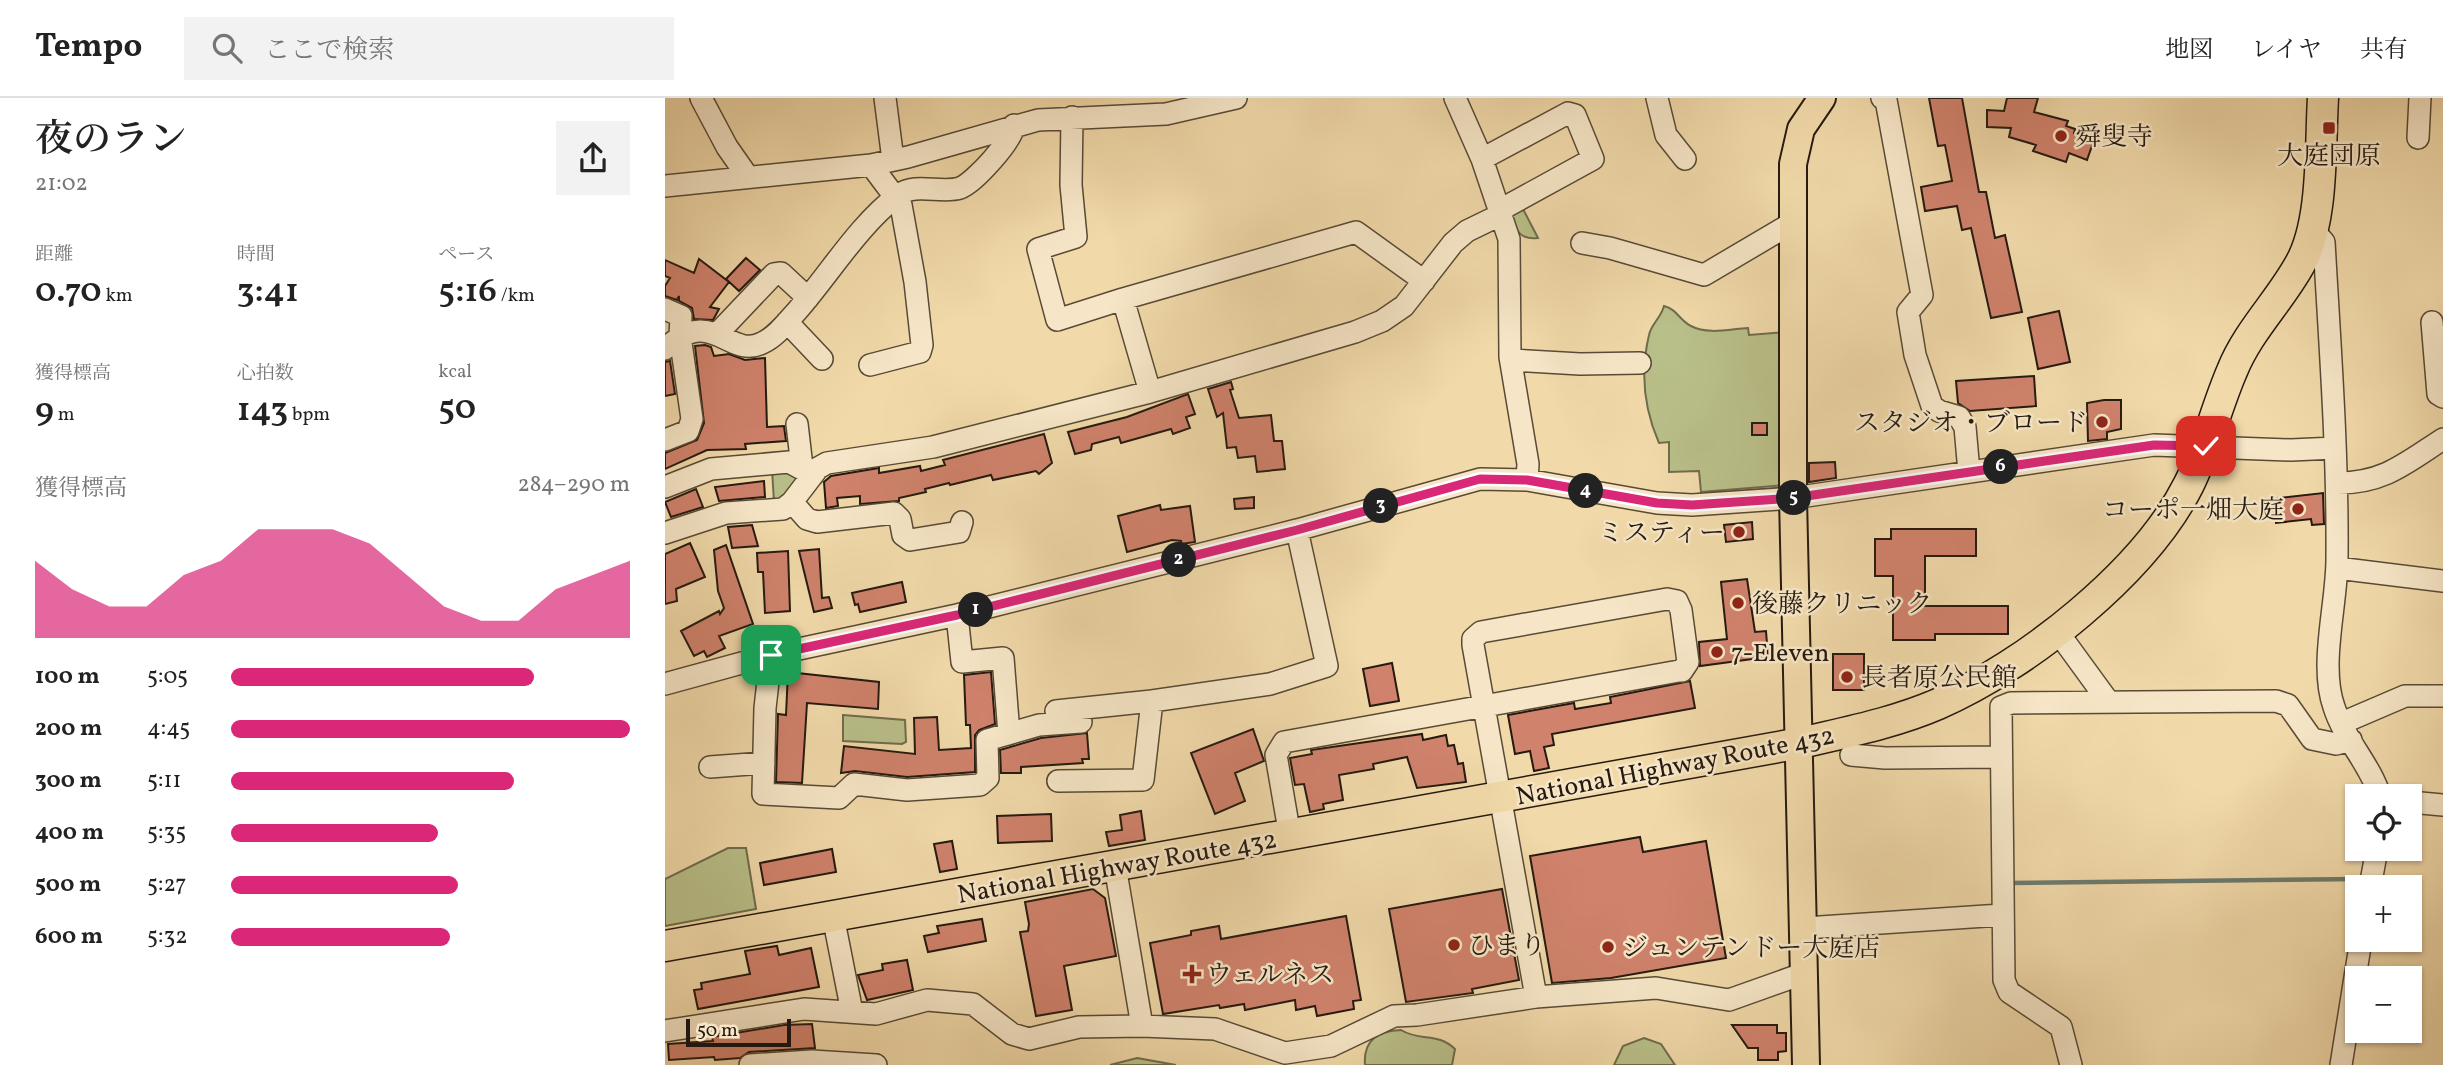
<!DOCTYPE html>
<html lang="ja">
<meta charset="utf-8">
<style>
:root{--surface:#fff;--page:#f2f2f2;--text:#222;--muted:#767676;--line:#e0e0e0;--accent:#db2777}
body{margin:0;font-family:Vollkorn,"Noto Serif JP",serif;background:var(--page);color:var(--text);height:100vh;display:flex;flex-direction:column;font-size:26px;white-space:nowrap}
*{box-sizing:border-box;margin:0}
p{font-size:23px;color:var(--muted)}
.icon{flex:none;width:38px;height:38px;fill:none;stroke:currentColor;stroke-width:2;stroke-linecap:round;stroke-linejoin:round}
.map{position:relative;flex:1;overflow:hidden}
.drawer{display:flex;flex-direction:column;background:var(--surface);width:665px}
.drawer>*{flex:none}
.controls{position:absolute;left:1680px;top:686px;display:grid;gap:14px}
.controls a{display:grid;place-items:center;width:77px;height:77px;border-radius:0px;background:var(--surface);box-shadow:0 2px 5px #0004;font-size:35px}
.scale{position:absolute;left:21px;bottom:18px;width:105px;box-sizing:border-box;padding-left:7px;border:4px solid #251a10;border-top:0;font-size:19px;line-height:24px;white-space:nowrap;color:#251a10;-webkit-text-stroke:5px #f6e6c7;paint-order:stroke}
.pin{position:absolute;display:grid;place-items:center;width:60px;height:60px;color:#fff;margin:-30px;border-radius:14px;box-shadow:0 4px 10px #0006}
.km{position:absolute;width:35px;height:35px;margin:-18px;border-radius:50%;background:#222;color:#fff;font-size:19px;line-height:35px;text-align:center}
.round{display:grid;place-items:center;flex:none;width:74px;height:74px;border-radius:0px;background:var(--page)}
.headline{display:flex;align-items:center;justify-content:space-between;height:119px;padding:0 35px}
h1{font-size:38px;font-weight:600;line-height:52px}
.stats{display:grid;grid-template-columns:repeat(3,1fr);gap:10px;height:119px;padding:7px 35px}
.stats div{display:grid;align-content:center}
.stats b{font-size:35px;font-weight:600}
.stats small{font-size:19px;font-weight:400}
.stats p{font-size:19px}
.chart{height:196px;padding:14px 35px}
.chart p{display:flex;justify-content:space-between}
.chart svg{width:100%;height:126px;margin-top:7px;fill:var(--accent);opacity:.7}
ul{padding:0 35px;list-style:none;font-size:23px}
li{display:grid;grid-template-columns:112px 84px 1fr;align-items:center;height:52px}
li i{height:18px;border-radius:9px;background:var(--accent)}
header{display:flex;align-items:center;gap:42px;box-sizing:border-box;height:98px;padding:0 35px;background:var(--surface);border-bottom:2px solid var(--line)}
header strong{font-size:33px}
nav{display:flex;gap:38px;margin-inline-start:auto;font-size:24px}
.search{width:490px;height:63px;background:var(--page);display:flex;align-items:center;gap:18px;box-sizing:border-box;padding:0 24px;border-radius:0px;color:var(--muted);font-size:26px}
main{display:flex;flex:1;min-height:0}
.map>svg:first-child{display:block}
</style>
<header>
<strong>Tempo</strong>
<div class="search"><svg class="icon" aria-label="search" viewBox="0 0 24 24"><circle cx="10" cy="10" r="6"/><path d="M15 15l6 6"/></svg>ここで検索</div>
<nav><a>地図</a><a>レイヤ</a><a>共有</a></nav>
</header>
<main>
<section class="drawer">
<div class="headline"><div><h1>夜のラン</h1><p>21:02</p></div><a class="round"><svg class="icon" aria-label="share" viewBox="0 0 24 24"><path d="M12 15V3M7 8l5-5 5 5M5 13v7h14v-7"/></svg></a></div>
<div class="stats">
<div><p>距離</p><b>0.70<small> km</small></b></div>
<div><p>時間</p><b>3:41</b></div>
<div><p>ペース</p><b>5:16<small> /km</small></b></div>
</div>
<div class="stats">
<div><p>獲得標高</p><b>9<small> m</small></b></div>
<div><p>心拍数</p><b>143<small> bpm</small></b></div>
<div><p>kcal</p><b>50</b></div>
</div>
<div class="chart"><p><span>獲得標高</span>284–290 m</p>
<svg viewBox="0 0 160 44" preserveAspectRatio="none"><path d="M0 44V17L10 27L20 33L30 33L40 22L50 17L60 6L70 6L80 6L90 11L100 22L110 33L120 38L130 38L140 27L150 22L160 17V44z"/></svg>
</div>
<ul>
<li><b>100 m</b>5:05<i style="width:76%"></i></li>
<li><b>200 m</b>4:45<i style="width:100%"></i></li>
<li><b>300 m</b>5:11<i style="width:71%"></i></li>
<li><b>400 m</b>5:35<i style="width:52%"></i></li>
<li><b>500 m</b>5:27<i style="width:57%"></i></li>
<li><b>600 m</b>5:32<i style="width:55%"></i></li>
</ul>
</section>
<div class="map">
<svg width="1778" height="967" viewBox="0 0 1778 967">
<rect width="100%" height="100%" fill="#f1d9a9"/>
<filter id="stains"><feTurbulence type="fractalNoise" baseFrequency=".00286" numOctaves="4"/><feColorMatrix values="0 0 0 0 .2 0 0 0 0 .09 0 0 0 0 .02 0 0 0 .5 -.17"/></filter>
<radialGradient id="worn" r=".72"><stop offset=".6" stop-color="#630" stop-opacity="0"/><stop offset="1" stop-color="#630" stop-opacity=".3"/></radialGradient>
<!-- green -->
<path fill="#b9bf89" stroke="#6f6c4c" stroke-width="2" d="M857,109L873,140C856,142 852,134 845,119Z
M999,208C1012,211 1014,222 1026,228C1043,237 1065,231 1083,230L1084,237L1121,234L1122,387L1036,394L1034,373L1004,374V344L994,345C979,311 975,275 984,237C986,226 996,220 999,208Z
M107,371L135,378L132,390L109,404Z
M178,617L240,622L241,644L237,646L178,643Z
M63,750H81L91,811L0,828V781Z
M736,932C756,944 772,934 790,951L787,967H700C698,942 713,933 736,932Z
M979,940L996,946L1010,967H949L958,948Z
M472,960L511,967H445Z"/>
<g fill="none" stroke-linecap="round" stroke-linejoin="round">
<!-- stream -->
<path stroke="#6c7a6e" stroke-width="4.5" d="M1343,785L1696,781"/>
</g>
<!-- building -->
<path fill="#d0826c" stroke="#251a10" stroke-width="2" d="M1264,0H1297L1314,94H1321L1330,140L1340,137L1357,214L1326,220L1306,130L1297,132L1292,108L1260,113L1256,89L1287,83L1280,47L1273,48Z
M1342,0H1373L1369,14L1403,23L1401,28L1410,31L1409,35L1429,42L1422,62L1404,55L1401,64L1368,53L1371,47L1344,39L1346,30L1322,29V12L1339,13Z
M81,160L95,172L74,193L61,181Z
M34,161L64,184L45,209L54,211L48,222L29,221L27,210L14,203V198L12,202L0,198V188L5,180L0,178V162L29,175Z
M1394,213L1405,264L1373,271L1363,220Z
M40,247L46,249L49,258L64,256L80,262L100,260L102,329L119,328L121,343L80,346L81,351L42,352L0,371V355L32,342L39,325L30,248Z
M5,263L10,296L0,298V264Z
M1369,278L1371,308L1305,313L1293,305L1291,283Z
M566,284L568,291L565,292L574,320L606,317L609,343H617L620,371L592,374L590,358L573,360L571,349L562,350L558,315L552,319L543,291Z
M523,296L530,316L521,319L525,330L508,336L506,331L456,345L454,339L427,346L426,352L410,356L403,334L462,319Z
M1439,302H1456V331L1442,334V341L1423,343L1422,305Z
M1087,325H1102V337H1087Z
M379,336L387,365L374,376L371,373L328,382L326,377L285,387L284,385L260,391L261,394L234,400V403L195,406V398L172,400L173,408L161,410L159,384L166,378L214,370V375L255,368L256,373L280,367L278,362Z
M1170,364L1171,380L1144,384V365Z
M99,383L100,399L54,403L50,389Z
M31,391L38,409L6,419L0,404Z
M1658,395L1659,426L1647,427L1646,421L1611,425V422H1606L1605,401Z
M589,399V410L570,411L569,401Z
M495,407L496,412L525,408L530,444L516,446V443L507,442L462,454L453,418Z
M1087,424L1088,441L1061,444L1059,427Z
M87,427L93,448L67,450L63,429Z
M1226,431H1311V458H1260V508H1343V536H1270V542H1228V478H1210V441H1226Z
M25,445L40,479L11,491L12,503L0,506V456Z
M61,447L88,526L54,538L60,550L42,559L39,553L29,558L16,533L54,513L55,516L59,510L53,493L49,452Z
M154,451L157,500L164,499L167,510L149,514L134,453Z
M123,453L125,513L100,515L98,474H93L92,455Z
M1082,481L1090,534L1101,533L1103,559L1035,568L1034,544L1062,541L1056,484Z
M237,484L241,504L195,514L193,506L190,507L187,495Z
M1168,556H1199V592H1168Z
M727,565L734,603L705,608L698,571Z
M123,574L214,584L213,611L142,605L137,685L111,684L113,616L121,617Z
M326,574L330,626L314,632L310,637V674L242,679L190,673L176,675L179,648L250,656L249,620L272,619L274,652L306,650L305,627H301L299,577Z
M1025,583L1030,610L887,636L889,647L879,649L884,670L869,673L865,653L850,656L843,617L909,605L910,611L946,605L945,599Z
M588,631L599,663L570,675L580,703L550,716L526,655Z
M422,635L424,661H417L418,665L356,669V675H336L335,652L376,640Z
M757,636L758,642L781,637L783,648L789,647L793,666L798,665L801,684L752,690L742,659L708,666L709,671L674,677L678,702L658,706L659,711L645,714L639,686L630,687L625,660L647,656L646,652Z
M476,713L480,742L444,748L441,734L457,732L455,717Z
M386,716L387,743L333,745L332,718Z
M975,739L978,754L1041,743L1061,860L946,880L887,885L865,758Z
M287,743L292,771L275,774L269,746Z
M167,751L171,774L99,787L95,765Z
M428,791L440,800L451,858L399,868L407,912L371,918L355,834L363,833L364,826L360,804Z
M837,791L854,882L807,891L808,895L741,904L724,811Z
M681,818L696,902L688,903L689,911L652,918L650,908L631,912L630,902L580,912L579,906L555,910L554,907L498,916L485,845L526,837V833L554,828L556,841Z
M317,821L321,843L263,854L259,838L274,835L272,828Z
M112,848L114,857L146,850L154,889L33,911L29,892L37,891L36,885L85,876L80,853Z
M242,862L248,892L202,902L193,877L218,872L217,866Z
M147,926L150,950L84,954L75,960L50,962L49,959L4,962L3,946L48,943L47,939L119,927Z
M1067,927H1112V935H1121V953L1113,954V962H1093V950H1083Z"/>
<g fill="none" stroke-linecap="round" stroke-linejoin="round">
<!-- minor casing -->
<g stroke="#584a36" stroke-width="24">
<path id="minor" d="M36,0L62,49L83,79
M220,0L228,62
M790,0L817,61L844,141L845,259L863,366L862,382
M992,0L1001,37L1020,61
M1217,0L1221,2L1257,197L1243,214L1250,257L1267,308L1274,313L1294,319L1300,329L1304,374
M407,19L406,87L411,139L373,151L392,222L458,201
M1753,40L1755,0
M817,61L903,15L910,17L928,61L835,112
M0,88L206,67L243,59L373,22L501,16L571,0
M1648,132L1659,144C1665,249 1673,355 1672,461C1672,506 1654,567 1669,609C1679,641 1705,666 1715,698
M917,145L945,150L1039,177L1127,125
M0,211L16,218L15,238L27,321L23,333L0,342
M122,224L157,261
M1767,224L1773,296L1778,299
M53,235L109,176L116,175L143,200
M0,251C47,206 64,262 97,245C111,239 122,224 132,213C166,174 192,129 233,97C251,84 276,96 295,90C309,85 349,41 349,27
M846,262L915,266L975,265
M205,267L255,254L257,247L250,184L236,107L206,67
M485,294L458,201L691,134L759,183
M132,326L137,369
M1673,385C1719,385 1741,365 1778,341
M0,389L46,371L124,364L148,377
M127,404L142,421L152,424L229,415L235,421L238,437L245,442L294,434L297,424
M0,435L61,415L118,411L127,404L153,370L162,365L268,349L485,294L690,234L717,223L739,208L788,145L802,133L837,116
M1672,470L1778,483
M292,517L297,564L338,560L344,636
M1392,533L1443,603
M106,557L100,610L98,696L174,700L189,686L242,692L315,687L323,680L322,642L374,627L416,624
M0,586L106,557L292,517L632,432L815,381L862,382L992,405L1027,407L1128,400L1489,347L1626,352L1670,350
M487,603L605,586L662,568L632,432
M391,613L487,603L478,682L393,683
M1677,625L1740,598H1778
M1186,657L1220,660L1334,659
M45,669L99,665
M1745,704L1778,707
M625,738L611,657L619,644L1014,573H1017L1023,564L1016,512L1012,503L1002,501L816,534L808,541V547L871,899
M450,768L477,928L550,931L620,955L666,948L729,918L752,917L871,899L991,890L1064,902L1140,875
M1705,789L1712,751
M168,818L187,914
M1140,830L1336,817
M0,933L139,911L211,916L262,902L308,906L347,936L364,941L414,929L477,928
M85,967L147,963L211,967
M1406,967L1396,929L1344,894L1339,882L1336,609L1346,605L1611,603L1623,607L1647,641L1671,646L1686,642
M1676,967L1696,842"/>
</g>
<!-- major casing -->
<g stroke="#251a10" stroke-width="30">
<path id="major" d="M1141,967L1128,400V66L1136,31L1157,0"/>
</g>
<!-- highway casing -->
<g stroke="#251a10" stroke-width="33">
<path id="highway" d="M0,848L1136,645C1182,634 1229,625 1273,606C1361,568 1480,474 1524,386C1542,350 1551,310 1567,273C1583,233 1614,204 1635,166C1659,124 1655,48 1658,0"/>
</g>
<!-- minor -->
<use href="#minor" stroke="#f6e6c7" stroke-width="21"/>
<!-- major -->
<use href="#major" stroke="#f1d9a9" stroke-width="26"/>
<!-- highway -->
<use href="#highway" stroke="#f1d9a9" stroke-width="30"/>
</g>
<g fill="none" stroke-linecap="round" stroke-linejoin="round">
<!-- route casing -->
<g stroke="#fff" stroke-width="14">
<path id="route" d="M106,557L292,517L632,432L815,381L862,382L992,405L1027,407L1128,400L1489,347L1541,348"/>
</g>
<!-- route -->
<use href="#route" stroke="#db2777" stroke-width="9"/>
</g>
<!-- markers -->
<g fill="#8f2418" stroke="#f6e6c7" stroke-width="2.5">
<rect x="1657" y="23" width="14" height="14" rx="3.5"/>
<circle cx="1396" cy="38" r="7"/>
<circle cx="1437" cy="324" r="7"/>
<circle cx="1633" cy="411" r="7"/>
<circle cx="1074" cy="434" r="7"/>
<circle cx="1073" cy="505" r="7"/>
<circle cx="1052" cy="554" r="7"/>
<circle cx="1182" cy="579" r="7"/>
<circle cx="789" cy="847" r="7"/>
<circle cx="943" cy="849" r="7"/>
<path d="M523.5 865.5h7v7h7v7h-7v7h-7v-7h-7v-7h7z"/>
</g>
<g text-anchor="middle" stroke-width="5" stroke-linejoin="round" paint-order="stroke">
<!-- poi labels -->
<g font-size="26" fill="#251a10" stroke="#f6e6c7" text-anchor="start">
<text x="1410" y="47">舜叟寺</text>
<text x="1664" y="66" text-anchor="middle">大庭団原</text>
<text x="1423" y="333" text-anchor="end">スタジオ・ブロード</text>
<text x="1619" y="420" text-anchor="end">コーポ一畑大庭</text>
<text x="1060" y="443" text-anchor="end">ミスティー</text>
<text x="1087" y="514">後藤クリニック</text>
<text x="1066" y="563">7-Eleven</text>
<text x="1196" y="588">長者原公民館</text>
<text x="803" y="856">ひまり</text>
<text x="957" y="858">ジュンテンドー大庭店</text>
<text x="541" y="885">ウェルネス</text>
</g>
<!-- street labels -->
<g font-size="26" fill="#251a10" stroke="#f6e6c7">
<text transform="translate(1010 667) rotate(-11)" y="9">National Highway Route 432</text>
<text transform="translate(452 768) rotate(-10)" y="9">National Highway Route 432</text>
</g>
</g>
<rect width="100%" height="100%" filter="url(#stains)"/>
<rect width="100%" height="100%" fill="url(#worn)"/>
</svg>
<div class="controls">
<a><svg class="icon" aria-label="locate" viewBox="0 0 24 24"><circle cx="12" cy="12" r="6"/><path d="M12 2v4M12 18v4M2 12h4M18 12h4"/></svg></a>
<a>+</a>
<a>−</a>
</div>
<div class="scale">50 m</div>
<div class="pin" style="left:106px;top:557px;background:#1e9e55"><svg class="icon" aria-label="arrive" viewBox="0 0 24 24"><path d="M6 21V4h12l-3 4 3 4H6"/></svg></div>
<div class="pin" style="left:1541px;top:348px;background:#d93025"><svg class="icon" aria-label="check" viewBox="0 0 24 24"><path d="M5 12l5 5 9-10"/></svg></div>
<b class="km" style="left:311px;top:512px">1</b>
<b class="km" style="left:514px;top:462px">2</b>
<b class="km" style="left:716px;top:408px">3</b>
<b class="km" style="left:921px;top:393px">4</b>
<b class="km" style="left:1129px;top:400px">5</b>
<b class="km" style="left:1336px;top:369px">6</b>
</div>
</main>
